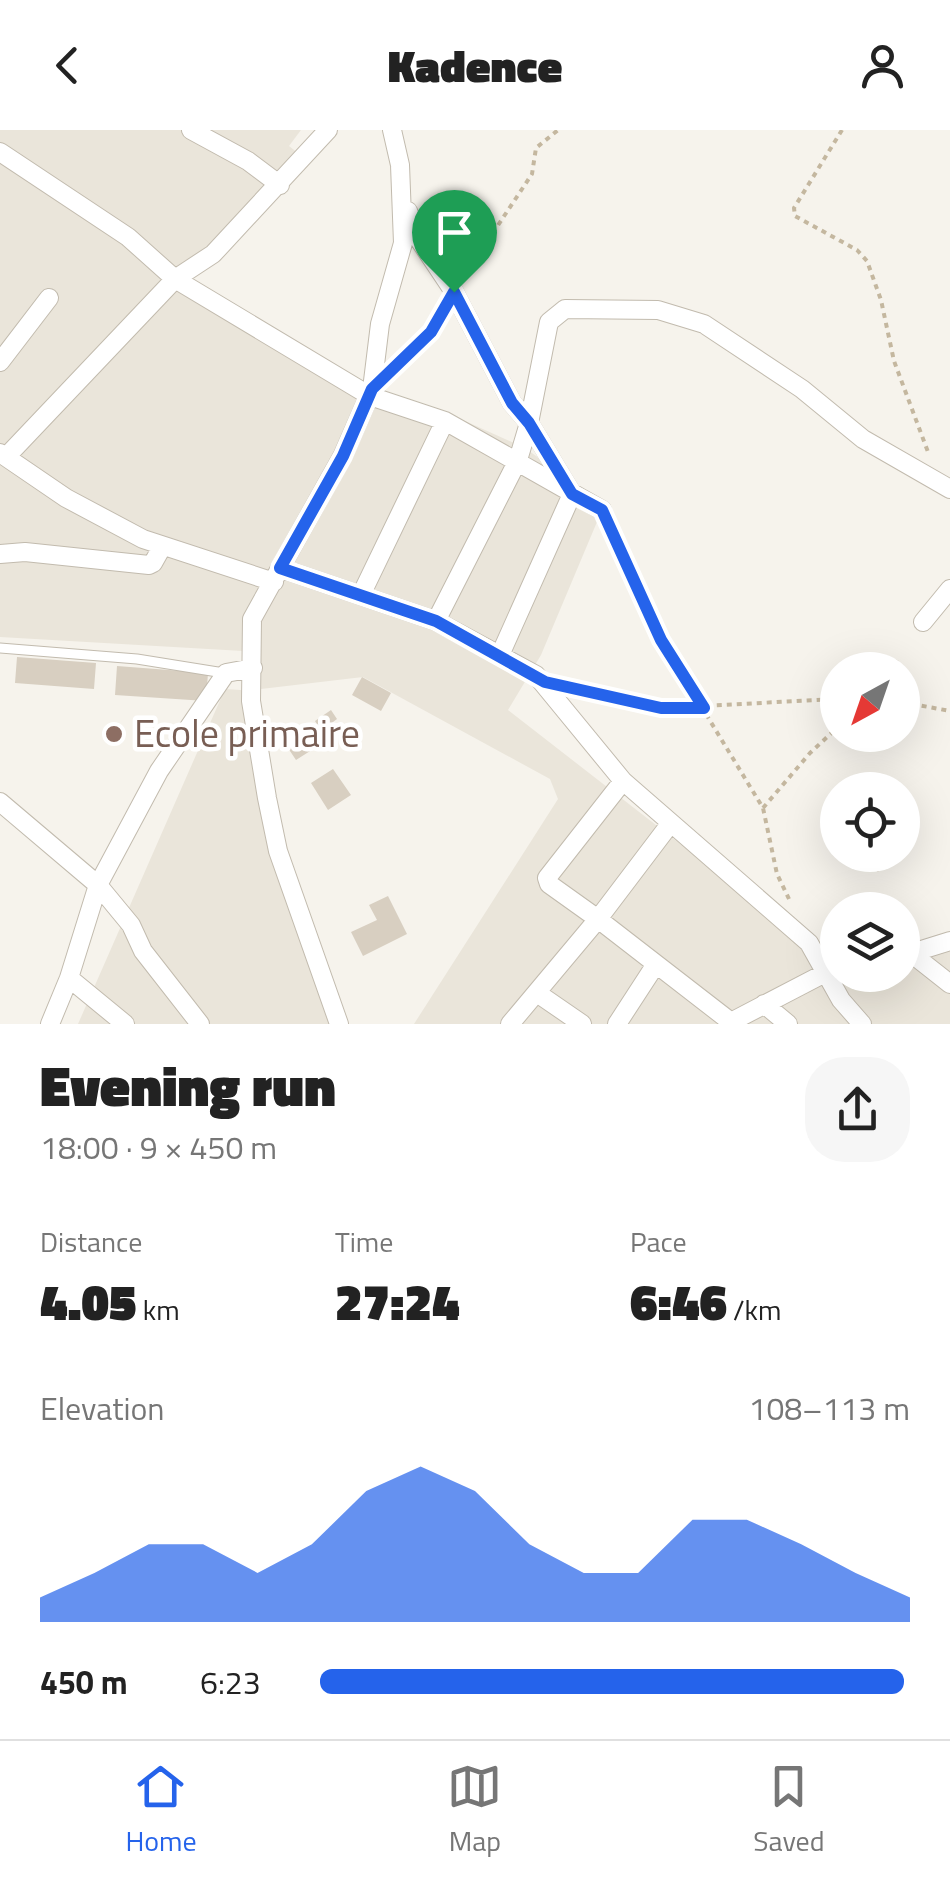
<!DOCTYPE html>
<meta charset="utf-8">
<style>
:root{--surface:#fff;--page:#f6f6f6;--text:#222;--muted:#767676;--line:#e0e0e0;--accent:#2563eb}
body{margin:0;font-family:"Titillium Web",sans-serif;background:var(--page);color:var(--text);height:100vh;display:flex;flex-direction:column;font-size:38px;white-space:nowrap}
*{box-sizing:border-box;margin:0}
p{font-size:32px;color:var(--muted)}
.icon{flex:none;width:55px;height:55px;fill:none;stroke:currentColor;stroke-width:2;stroke-linecap:round;stroke-linejoin:round}
.map{position:relative;height:894px;overflow:hidden}
.drawer{display:flex;flex-direction:column;background:var(--surface);flex:1}
.drawer>*{flex:none}
.needle{width:65px;rotate:220deg}
.controls{position:absolute;left:820px;top:522px;display:grid;gap:20px}
.controls a{display:grid;place-items:center;width:100px;height:100px;border-radius:50%;background:var(--surface);box-shadow:0 10px 40px #0002;font-size:50px}
.pin{position:absolute;display:grid;place-items:center;width:85px;height:85px;color:#fff;margin:-102px -42px;border-radius:50% 50% 50% 0;rotate:-45deg;box-shadow:0 0 10px #0007}
.pin .icon{rotate:45deg}
.round{display:grid;place-items:center;flex:none;width:105px;height:105px;border-radius:40px;background:var(--page)}
.summary{display:flex;align-items:center;justify-content:space-between;height:170px;padding:0 40px}
h1{font-size:55px;font-weight:800;line-height:75px}
.stats{display:grid;grid-template-columns:repeat(3,1fr);gap:15px;height:170px;padding:10px 40px}
.stats div{display:grid;align-content:center}
.stats b{font-size:50px;font-weight:800}
.stats small{font-size:28px;font-weight:400}
.stats p{font-size:28px}
.chart{height:280px;padding:20px 40px}
.chart p{display:flex;justify-content:space-between}
.chart svg{width:100%;height:180px;margin-top:10px;fill:var(--accent);opacity:.7}
ul{padding:0 40px;list-style:none;font-size:32px}
li{display:grid;grid-template-columns:160px 120px 1fr;align-items:center;height:75px}
li i{height:25px;border-radius:12px;background:var(--accent)}
header{display:flex;justify-content:space-between;align-items:center;height:130px;padding:0 40px;background:var(--surface);font-size:45px;font-weight:800}
.tabs{display:flex;justify-content:space-around;align-items:center;height:140px;border-top:2px solid var(--line);background:var(--surface);font-size:28px;color:var(--muted)}
.tabs a{display:grid;justify-items:center;gap:5px}
.tabs .current{color:var(--accent)}
.map>svg:first-child{display:block}
</style>
<header><svg class="icon" aria-label="back" viewBox="0 0 24 24"><path d="M15 5l-7 7 7 7"/></svg>Kadence<svg class="icon" aria-label="person" viewBox="0 0 24 24"><circle cx="12" cy="8" r="4"/><path d="M4 21q1-7 8-7t8 7"/></svg></header>
<div class="map">
<svg width="950" height="894" viewBox="0 0 950 894">
<rect width="100%" height="100%" fill="#f6f3ec"/>
<!-- residential -->
<path fill="#eae5da" d="M0,0H301L289,16L308,31L175,146L372,259L445,282L525,318L580,358L602,380L541,525L508,580L836,835L838,845H902L903,825L950,817V894H414L558,669L550,649L363,547L261,559V522L0,507Z
M225,559L256,561L269,654L302,768L347,894H78Z"/>
<!-- building -->
<path fill="#d8cfc1" d="M17,527L96,533L94,559L15,553Z
M117,536L208,543L206,571L115,565Z
M362,547L391,563L381,581L352,565Z
M331,580L337,589L321,601L315,591Z
M307,598L318,616L296,630L284,612Z
M333,639L351,665L328,680L311,653Z
M856,725H875L885,733L878,742Z
M388,766L407,804L363,826L351,802L377,790L369,775Z"/>
<g fill="none" stroke-linecap="round" stroke-linejoin="round">
<!-- service casing -->
<g stroke="#c2bbae" stroke-width="11">
<path id="service" d="M0,518L137,529L224,543"/>
</g>
<!-- minor casing -->
<g stroke="#c2bbae" stroke-width="20">
<path id="minor" d="M191,0L248,31L280,55
M0,22L128,107L175,149L370,266L445,291L602,380
M408,81L418,108L454,162L512,273L529,293L572,364L500,525
M0,232L49,168
M0,323L66,368L143,409L274,452
M6,327L175,149L213,124L328,0
M0,424L25,422L149,435L153,433L162,417
M280,438L436,491L536,545L623,651L809,813L841,870L862,894
M361,465L445,291
M436,491L518,330L529,293L549,192L565,179L658,180L704,194L802,259L863,309L950,359
M923,492L950,459
M623,651L547,748L549,754L598,789L670,694
M0,672L98,755L131,795L143,821L200,894
M912,824L950,854
M902,826L950,811
M69,848L125,894
M537,863L582,894
M764,874L788,894
M50,894L69,848L98,755L159,641L226,543L253,538
M339,894L278,721L267,668L251,571L252,489L343,325L372,259L380,194L403,113L400,35L392,0
M510,894L598,789L731,892
M617,894L656,834
M727,894L827,842L838,839"/>
</g>
<!-- path -->
<path stroke="#c4b79f" stroke-width="4" stroke-dasharray="5 5" stroke-linecap="butt" d="M842,0L794,78L795,86L857,120L867,131L881,170L894,231L928,322
M465,145L532,44L536,18L558,0
M393,239L431,202L442,183
M610,398L661,510L763,678L777,744L789,769
M891,540L897,530
M569,558L661,578L838,569
M902,572L950,581
M763,678L810,623L838,597"/>
<!-- service -->
<use href="#service" stroke="#fff" stroke-width="9"/>
<!-- minor -->
<use href="#minor" stroke="#fff" stroke-width="18"/>
</g>
<g fill="none" stroke-linecap="round" stroke-linejoin="round">
<!-- route casing -->
<g stroke="#fff" stroke-width="20">
<path id="route" d="M454,162L512,273L529,293L572,364L602,380L661,510L704,578H661L545,552L436,491L280,438L343,326L372,259L431,202Z"/>
</g>
<!-- route -->
<use href="#route" stroke="#2563eb" stroke-width="12"/>
</g>
<!-- markers -->
<circle fill="#8d6e63" stroke="#fff" stroke-width="4" cx="114" cy="604" r="10"/>
<g text-anchor="middle" stroke-width="9" stroke-linejoin="round" paint-order="stroke">
<!-- education labels -->
<g font-size="38" fill="#785e54" stroke="#fff" text-anchor="start">
<text x="134" y="617">Ecole primaire</text>
</g>
</g>
</svg>
<div class="controls">
<a><svg class="needle" viewBox="-14 -14 28 28"><path d="M0-13l5 13h-10z" fill="#e53935"/><path d="M0 13l5-13h-10z" fill="#767676"/></svg></a>
<a><svg class="icon" aria-label="locate" viewBox="0 0 24 24"><circle cx="12" cy="12" r="6"/><path d="M12 2v4M12 18v4M2 12h4M18 12h4"/></svg></a>
<a><svg class="icon" aria-label="layers" viewBox="0 0 24 24"><path d="M12 4l9 5-9 5-9-5zM3 14l9 5 9-5"/></svg></a>
</div>
<div class="pin" style="left:454px;top:162px;background:#1e9e55"><svg class="icon" aria-label="arrive" viewBox="0 0 24 24"><path d="M6 21V4h12l-3 4 3 4H6"/></svg></div>
</div>
<section class="drawer">
<div class="summary"><div><h1>Evening run</h1><p>18:00 · 9 × 450 m</p></div><a class="round"><svg class="icon" aria-label="share" viewBox="0 0 24 24"><path d="M12 15V3M7 8l5-5 5 5M5 13v7h14v-7"/></svg></a></div>
<div class="stats">
<div><p>Distance</p><b>4.05<small> km</small></b></div>
<div><p>Time</p><b>27:24</b></div>
<div><p>Pace</p><b>6:46<small> /km</small></b></div>
</div>
<div class="chart"><p><span>Elevation</span>108–113 m</p>
<svg viewBox="0 0 160 44" preserveAspectRatio="none"><path d="M0 44V38L10 32L20 25L30 25L40 32L50 25L60 12L70 6L80 12L90 25L100 32L110 32L120 19L130 19L140 25L150 32L160 38V44z"/></svg>
</div>
<ul>
<li><b>450 m</b>6:23<i style="width:99%"></i></li>
</ul>
</section>
<nav class="tabs">
<a class="current"><svg class="icon" aria-label="home" viewBox="0 0 24 24"><path d="M3 11l9-7 9 7M6 9v11h12V9"/></svg>Home</a>
<a><svg class="icon" aria-label="map" viewBox="0 0 24 24"><path d="M3 6l6-2 6 2 6-2v14l-6 2-6-2-6 2zM9 4v14M15 6v14"/></svg>Map</a>
<a><svg class="icon" aria-label="saved" viewBox="0 0 24 24"><path d="M7 4h10v16l-5-4-5 4z"/></svg>Saved</a>
</nav>
